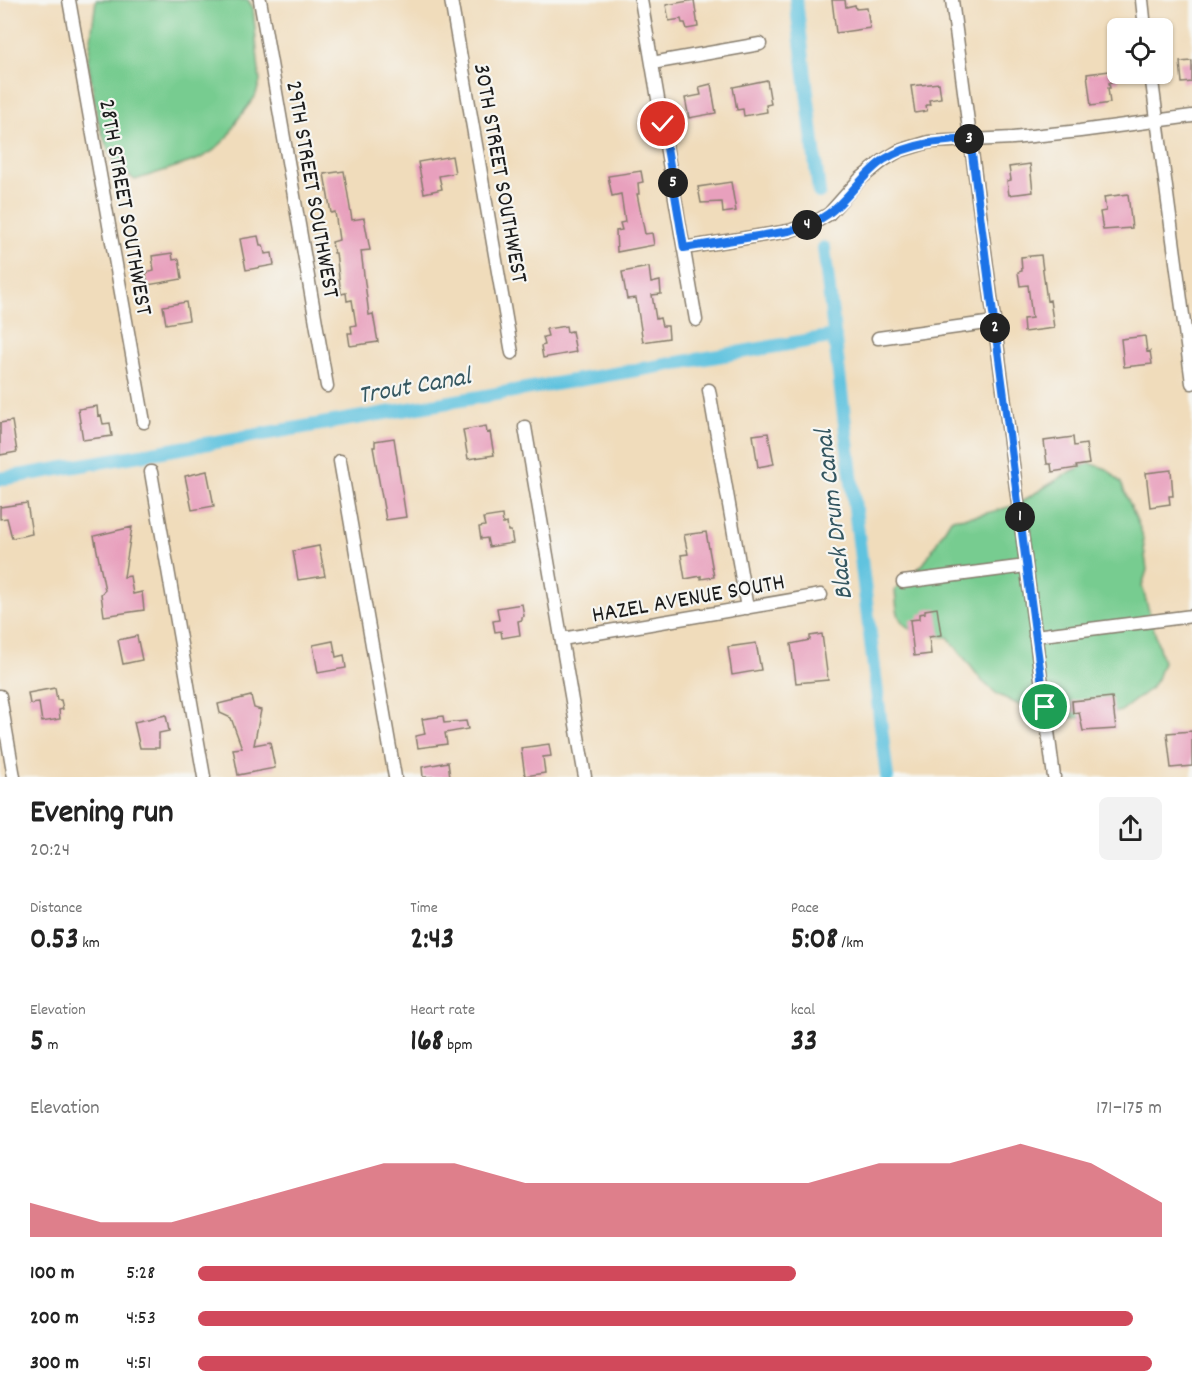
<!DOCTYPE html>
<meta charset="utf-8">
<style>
:root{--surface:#fff;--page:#f2f2f2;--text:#222;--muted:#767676;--accent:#d1495b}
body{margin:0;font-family:Dekko,sans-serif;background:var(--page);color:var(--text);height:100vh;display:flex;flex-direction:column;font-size:22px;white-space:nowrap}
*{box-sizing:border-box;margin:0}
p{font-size:20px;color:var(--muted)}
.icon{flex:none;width:33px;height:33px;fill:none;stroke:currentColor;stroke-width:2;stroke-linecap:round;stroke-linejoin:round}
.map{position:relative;height:777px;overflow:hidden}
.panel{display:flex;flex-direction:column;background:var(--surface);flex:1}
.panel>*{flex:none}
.buttons{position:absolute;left:1107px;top:18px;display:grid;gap:12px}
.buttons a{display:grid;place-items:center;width:66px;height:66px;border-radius:9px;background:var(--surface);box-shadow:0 2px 4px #0004;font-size:30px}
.pin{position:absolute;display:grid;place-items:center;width:51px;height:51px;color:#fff;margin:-26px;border:3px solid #fff;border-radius:50%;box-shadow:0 2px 6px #0007}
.km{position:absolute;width:30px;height:30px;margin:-15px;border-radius:50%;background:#222;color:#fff;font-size:16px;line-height:30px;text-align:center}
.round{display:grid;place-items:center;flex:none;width:63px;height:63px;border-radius:9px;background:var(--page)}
.summary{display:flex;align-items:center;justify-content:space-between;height:102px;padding:0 30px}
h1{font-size:33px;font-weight:700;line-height:45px}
.metrics{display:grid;grid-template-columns:repeat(3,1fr);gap:9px;height:102px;padding:6px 30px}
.metrics div{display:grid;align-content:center}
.metrics b{font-size:30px;font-weight:700}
.metrics small{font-size:16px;font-weight:400}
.metrics p{font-size:16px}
.chart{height:168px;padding:12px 30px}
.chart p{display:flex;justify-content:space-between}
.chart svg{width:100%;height:108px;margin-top:6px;fill:var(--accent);opacity:.7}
ul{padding:0 30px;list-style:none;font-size:20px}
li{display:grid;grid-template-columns:96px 72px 1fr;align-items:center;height:45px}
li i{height:15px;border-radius:8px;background:var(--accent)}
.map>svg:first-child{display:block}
</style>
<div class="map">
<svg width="1192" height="777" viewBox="0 0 1192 777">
<rect width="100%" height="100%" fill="#f6f6f2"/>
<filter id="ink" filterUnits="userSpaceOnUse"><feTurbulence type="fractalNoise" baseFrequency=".0167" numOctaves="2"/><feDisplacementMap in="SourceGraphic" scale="12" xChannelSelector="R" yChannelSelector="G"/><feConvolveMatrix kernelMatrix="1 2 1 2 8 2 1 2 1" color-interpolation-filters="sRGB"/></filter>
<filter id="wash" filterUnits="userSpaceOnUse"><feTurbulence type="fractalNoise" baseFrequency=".008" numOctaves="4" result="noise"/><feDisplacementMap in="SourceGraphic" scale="24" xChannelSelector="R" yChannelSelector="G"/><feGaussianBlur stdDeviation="1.35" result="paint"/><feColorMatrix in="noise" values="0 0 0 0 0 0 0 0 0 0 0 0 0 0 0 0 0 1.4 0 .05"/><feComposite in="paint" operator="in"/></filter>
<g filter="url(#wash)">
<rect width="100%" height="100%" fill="#f0dcbb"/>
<!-- green -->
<path fill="#77cc90" stroke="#4a7456" stroke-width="1.5" d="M96,0H248L253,8L260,82L255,97L238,119L228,137L213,151L197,160L135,180L116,166L106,145L97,117L88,60Z
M1089,463L1107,469L1121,483L1142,533L1147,570L1142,586L1163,662L1157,679L1151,688L1121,711L1106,715L1086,718L1053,717L1025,708L997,694L982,681L948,637C933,636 909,635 900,619C896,612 896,599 895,590L924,563L951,519L980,515L1016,505L1068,473Z"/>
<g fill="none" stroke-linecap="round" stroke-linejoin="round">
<!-- canal -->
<path stroke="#61c3df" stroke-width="14" d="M796,0L819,192
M824,248L887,777
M0,479L835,336"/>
</g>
<g id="blocks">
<!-- building -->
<path fill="#e8a0bd" d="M694,0L698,27L687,29L685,23H682L681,19L669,21L666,5Z
M832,0H845L846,7L855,5L856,9L867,8L870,28L836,33Z
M1192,61V82L1182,83L1180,62Z
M1117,70L1119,82L1109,83L1110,88H1108L1110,103L1091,106L1087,74Z
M767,80L771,104L766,105L767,112L744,116L743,109L737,110L733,87Z
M939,83L941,98L929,100L930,105H926L927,111L915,113L911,86Z
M711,84L716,113L689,118L685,98L701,95L699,87Z
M452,156L455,173L439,176L442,189L424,193L418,162Z
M1030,164L1033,192L1009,195L1007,181L1011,180L1009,167Z
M344,171L352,220L364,218L370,250L361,251L369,315L373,314L378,342L350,346L348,333H352L351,326L356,325L352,300L347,301L346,293L341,294L336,253H334L332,242L339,240L335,212L331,213L324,174Z
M641,171L643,182L638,183L639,194H637L645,234L652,233L654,245L617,252L616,231L622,230L620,223L625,222L621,194L612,196L608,176Z
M731,182L736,211L723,213L722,202L701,203L698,187Z
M1128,194L1132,228L1103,230L1100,212L1106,211L1104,197Z
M258,236L260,245H263L265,254L272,253L274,265L246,270L240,239Z
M172,253L173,260L179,259L182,279L148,285L146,273L154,271L152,256Z
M1041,255L1047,301L1050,300L1054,328L1024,332L1023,319L1032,318L1028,285L1020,286L1018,272L1022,271L1021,257Z
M649,267L651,283L660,281L661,294L652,295L656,319L660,318L662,326H668L669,338L643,342L636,298L627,299L622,272Z
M186,302L189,320L166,324L163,306Z
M566,326L567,332L572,331L576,352L543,358L541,346L545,345L543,337L548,336L546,329Z
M1145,336L1147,352L1150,351L1152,364L1124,367L1121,339Z
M97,406L98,416L101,415L103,424L110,423L112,436L83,440L78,409Z
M12,421L17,452L0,455V423Z
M486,426L487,433L490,432L494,455L468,459L463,430Z
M768,433L774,464L758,467L753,435Z
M1073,437L1074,446L1086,444L1089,464L1076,466L1077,468L1052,472L1051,464H1047L1044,441Z
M394,438L406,517L386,520L373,447H375V441Z
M1171,470L1173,496H1169L1170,504L1150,507L1146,473Z
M207,471L214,506L192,510L185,476Z
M27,503L32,534L12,538L7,518L0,519V507Z
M502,515L503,524L507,523L508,531H511L513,543L489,547L487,538L481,539L479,527L485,526L483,518Z
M132,527L124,577L130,576L133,594L142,592L144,610L104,616L101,594L105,590L94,536Z
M706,532L714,577L701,579V576L685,579L681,555L688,554L684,535Z
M319,546L325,576L298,580L293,551Z
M522,604L524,616L522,617V620L518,621L520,635L502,638L501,631L495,632L493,621L499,620L497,608Z
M937,608L941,635L929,637L931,654L914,656L910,620L919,619V614L925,613V610Z
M822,634L828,680L796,683L791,644L810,640V636Z
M137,636L142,660L123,664L118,640Z
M333,641L336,657L344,655L346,668L318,673L313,645Z
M756,643L761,670L732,675L728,647Z
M55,688L57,700H61L63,709L59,710L60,719L42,722L39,703L30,704L28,693Z
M251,696L254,708L261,710L254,745L270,742L275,768L238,775L233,749L242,748L231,718L220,713L218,704Z
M1112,697L1116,729L1083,731L1079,712L1073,713L1072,701Z
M166,715L169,731L159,733V748H140L134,722Z
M443,716L444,723L466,721L468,729L445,733L447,744L418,748L416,736L425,734L422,719Z
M1192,731V766L1171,768L1167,733Z
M549,744L551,756L543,757L545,773L525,776L521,748Z
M448,762L450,777H423L422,767Z"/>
</g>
</g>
<g filter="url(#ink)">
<use href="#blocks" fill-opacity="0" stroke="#867c6c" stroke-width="1.5"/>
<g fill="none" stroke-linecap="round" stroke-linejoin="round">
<!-- minor casing -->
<g stroke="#867c6c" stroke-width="15">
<path id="minor" d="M69,0L144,422
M260,0L327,386
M451,0L512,353
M641,0L696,320
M952,0L1054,777
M1142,0L1145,28
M652,63L760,44
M1151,74L1192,383
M684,248L789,231L817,221L829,214L860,179L884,160L899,151L929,142L1013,138L1080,131L1192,116
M878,338L994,322
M709,390L747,608
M525,427L585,777
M340,461L395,777
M151,472L204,777
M903,582L1026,566
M1035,636L1192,616
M562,639L821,595
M0,696L14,777"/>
</g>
<!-- minor -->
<use href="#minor" stroke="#fff" stroke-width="12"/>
</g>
</g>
<g fill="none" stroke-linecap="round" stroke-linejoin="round" filter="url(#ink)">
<!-- route casing -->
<g stroke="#fff" stroke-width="12">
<path id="route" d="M663,124L684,248L789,231C803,227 816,223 828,214C849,199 862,174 885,159C911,143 940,141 970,139L1045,707"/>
</g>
<!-- route -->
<use href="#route" stroke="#1a73e8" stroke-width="8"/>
</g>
<g text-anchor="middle" stroke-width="4.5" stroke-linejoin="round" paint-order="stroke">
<!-- street labels -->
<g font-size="24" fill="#1c1c1c" stroke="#f6f6f2">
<text transform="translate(502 173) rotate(80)" y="8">30TH STREET SOUTHWEST</text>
<text transform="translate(314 189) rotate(80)" y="8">29TH STREET SOUTHWEST</text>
<text transform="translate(127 207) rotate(80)" y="8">28TH STREET SOUTHWEST</text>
<text transform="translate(688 597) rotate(-10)" y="8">HAZEL AVENUE SOUTH</text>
</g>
<!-- water labels -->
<g font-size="26" font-style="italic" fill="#345660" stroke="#f6f6f2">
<text transform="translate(414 384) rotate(-10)" y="9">Trout Canal</text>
<text transform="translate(832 515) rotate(-97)" y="9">Black Drum Canal</text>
</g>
</g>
</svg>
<div class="buttons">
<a><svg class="icon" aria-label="locate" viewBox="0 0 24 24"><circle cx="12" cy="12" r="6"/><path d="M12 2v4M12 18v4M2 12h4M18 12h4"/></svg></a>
</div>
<div class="pin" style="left:1045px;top:707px;background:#1e9e55"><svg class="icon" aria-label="arrive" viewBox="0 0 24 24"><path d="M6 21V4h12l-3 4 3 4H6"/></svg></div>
<div class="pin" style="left:663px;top:124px;background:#d93025"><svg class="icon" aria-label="check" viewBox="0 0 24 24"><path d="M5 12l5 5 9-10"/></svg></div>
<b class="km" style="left:1020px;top:517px">1</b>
<b class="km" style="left:995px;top:328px">2</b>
<b class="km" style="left:969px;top:139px">3</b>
<b class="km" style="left:807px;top:225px">4</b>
<b class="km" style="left:673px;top:183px">5</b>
</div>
<section class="panel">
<div class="summary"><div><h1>Evening run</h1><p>20:24</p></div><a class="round"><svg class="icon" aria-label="share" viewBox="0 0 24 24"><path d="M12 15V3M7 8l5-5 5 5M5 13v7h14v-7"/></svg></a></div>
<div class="metrics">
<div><p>Distance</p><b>0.53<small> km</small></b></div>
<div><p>Time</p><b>2:43</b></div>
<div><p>Pace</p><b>5:08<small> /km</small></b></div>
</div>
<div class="metrics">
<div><p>Elevation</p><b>5<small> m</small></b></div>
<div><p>Heart rate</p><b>168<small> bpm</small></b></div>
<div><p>kcal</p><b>33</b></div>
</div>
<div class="chart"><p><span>Elevation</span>171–175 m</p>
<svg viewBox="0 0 160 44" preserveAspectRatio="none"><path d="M0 44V30L10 38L20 38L30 30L40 22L50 14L60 14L70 22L80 22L90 22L100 22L110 22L120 14L130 14L140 6L150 14L160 30V44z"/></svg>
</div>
<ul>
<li><b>100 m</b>5:28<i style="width:62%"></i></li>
<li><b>200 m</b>4:53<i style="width:97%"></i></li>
<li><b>300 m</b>4:51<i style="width:99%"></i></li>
</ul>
</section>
